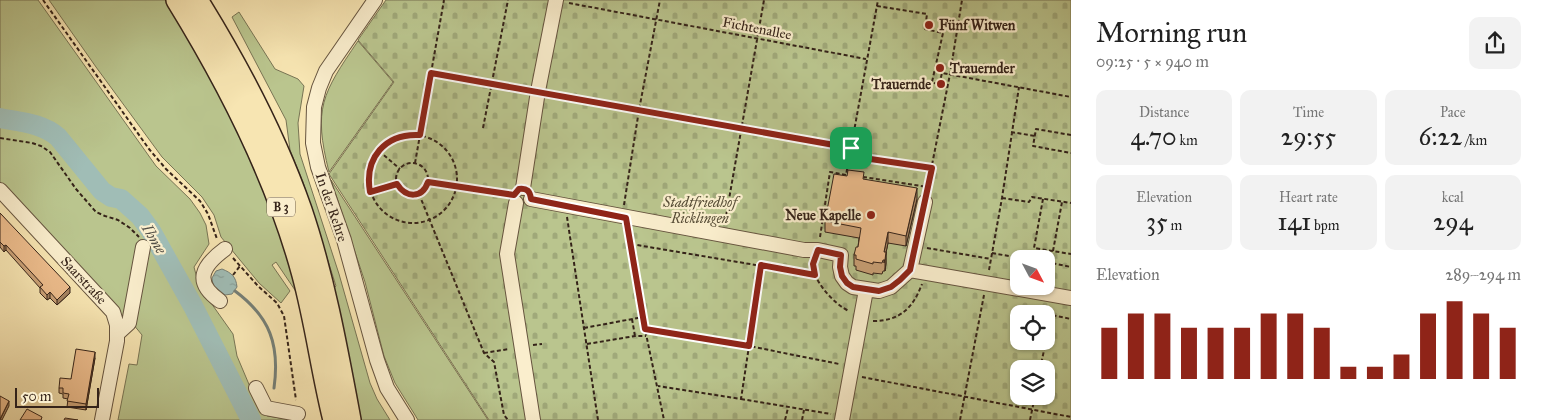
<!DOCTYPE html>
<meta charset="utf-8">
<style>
:root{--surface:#fff;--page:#f2f2f2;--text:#222;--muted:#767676;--accent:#8f2418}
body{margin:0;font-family:"IM FELL Great Primer",serif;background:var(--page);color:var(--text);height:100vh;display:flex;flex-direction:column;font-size:19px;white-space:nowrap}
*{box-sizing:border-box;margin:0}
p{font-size:16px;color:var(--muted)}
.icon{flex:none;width:28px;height:28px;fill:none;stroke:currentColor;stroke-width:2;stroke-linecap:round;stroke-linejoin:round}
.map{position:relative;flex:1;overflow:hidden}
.details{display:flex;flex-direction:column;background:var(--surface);width:475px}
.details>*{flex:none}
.needle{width:32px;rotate:131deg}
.controls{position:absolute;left:1010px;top:250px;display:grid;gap:10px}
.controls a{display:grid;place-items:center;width:45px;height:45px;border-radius:10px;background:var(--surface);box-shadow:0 1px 4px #0004;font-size:25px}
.scale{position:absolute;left:15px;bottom:12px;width:84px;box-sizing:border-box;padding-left:5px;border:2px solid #352319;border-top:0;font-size:14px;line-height:18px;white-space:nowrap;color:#352319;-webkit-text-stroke:4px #faeecd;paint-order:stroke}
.pin{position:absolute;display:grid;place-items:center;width:42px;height:42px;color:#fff;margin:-21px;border-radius:10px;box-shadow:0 2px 8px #0006}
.round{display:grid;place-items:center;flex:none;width:52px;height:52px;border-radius:10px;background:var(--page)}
.overview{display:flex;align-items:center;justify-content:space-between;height:85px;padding:0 25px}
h1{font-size:28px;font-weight:600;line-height:38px}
.stats{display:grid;grid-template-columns:repeat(3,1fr);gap:8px;height:85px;padding:5px 25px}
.stats div{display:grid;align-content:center;border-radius:10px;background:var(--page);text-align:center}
.stats b{font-size:25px;font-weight:600}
.stats small{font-size:14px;font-weight:400}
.stats p{font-size:14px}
.chart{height:140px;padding:10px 25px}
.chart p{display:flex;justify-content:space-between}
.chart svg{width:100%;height:90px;margin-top:5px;stroke:var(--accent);stroke-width:6}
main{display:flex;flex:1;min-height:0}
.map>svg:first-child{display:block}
</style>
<main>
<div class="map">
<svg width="1071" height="420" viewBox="0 0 1071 420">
<defs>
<pattern id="cemetery-stones" width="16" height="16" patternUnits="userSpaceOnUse" patternTransform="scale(1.25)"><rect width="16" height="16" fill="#bac58e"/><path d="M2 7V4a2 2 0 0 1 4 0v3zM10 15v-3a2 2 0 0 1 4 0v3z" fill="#a0a97a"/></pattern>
<pattern id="water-ripples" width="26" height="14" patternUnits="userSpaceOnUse" patternTransform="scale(1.25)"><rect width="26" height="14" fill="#a0bdb6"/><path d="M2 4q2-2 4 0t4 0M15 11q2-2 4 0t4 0" fill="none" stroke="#8aa29c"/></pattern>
</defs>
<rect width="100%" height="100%" fill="#f7e5b2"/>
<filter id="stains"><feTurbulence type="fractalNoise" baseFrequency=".004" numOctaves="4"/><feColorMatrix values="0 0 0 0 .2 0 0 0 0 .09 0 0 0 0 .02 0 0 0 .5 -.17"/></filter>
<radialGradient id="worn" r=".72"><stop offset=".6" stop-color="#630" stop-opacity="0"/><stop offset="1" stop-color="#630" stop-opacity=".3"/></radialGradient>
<!-- green -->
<path fill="#bac58e" stroke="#787454" d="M0,0H38L156,166L190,199L200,213L206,225L209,244L194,267L199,286L233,334L237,356L256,401L264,413L267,416L293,420H254L195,305L174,267L170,270L191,307L213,356L246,420H118L129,364L137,365L142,335L133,324L120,316L107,296L0,182Z
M49,0H168L222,93L277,220L299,296L276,262L272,265L290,291L281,303L259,283L221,237L214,215L202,197L162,157L96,67Z
M239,12L275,69L298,79L304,86L298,123L300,154L339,274L370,383L377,399L390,420H359L332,290L336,286L303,182L290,150L286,120L232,17Z
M358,41L393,82L329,172C313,108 322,94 358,41Z
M331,180L488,420H418L415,415L395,383L384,356L365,282Z"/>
<!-- cemetery -->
<path fill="url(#cemetery-stones)" stroke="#787454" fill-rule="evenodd" d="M386,0H1071V420H489L329,174L394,82L358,40ZM1019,259H1046V286H1019ZM1019,314H1046V341H1019ZM1019,369H1046V396H1019Z"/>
<!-- water -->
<path fill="url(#water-ripples)" stroke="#757f77" d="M222,269C232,273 236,277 237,287L232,294L225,295L213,285L212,278L216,271Z"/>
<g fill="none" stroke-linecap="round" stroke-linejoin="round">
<!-- stream -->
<path stroke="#757f77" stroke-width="3" d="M235,291C270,317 280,345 274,388"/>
<!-- river -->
<path stroke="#a0bdb6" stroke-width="20" d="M0,118C20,122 42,123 58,137L102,191L111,197L121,199L140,216L151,231L193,306L251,420"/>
<!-- minor casing -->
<g stroke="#66543f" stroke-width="16">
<path id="minor" d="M375,0L326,71L319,88L314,107L313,143L318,167L344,240L377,360L387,388L407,420
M523,188L538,91L556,0
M0,190L113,312L117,325V341L102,420
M531,199L804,250H818L841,255L840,267L842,276L847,283L853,287L879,291L891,287L910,270L925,202
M516,203L507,254L533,420
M910,270L1071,298
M220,301C193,282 202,266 225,249
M117,334L129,323L143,247
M256,388L266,408L298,414
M842,420L866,290"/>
</g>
<!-- highway casing -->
<g stroke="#352319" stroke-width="24">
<path id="highway" d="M177,0C230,86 277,178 303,275C316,323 322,372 334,420
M197,0C238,66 275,136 301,210C324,278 337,350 350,420"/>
</g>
<!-- path -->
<path stroke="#352319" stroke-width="2" stroke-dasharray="4 2.5" stroke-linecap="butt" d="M43,0L149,149L166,169L200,201L208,214L217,239
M569,3L866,59
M877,6L927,14L925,29L943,33L932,82L939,85L942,73L1071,97
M431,73L527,89
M549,93L851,148
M483,128L508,0
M1011,132L1035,136
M369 179a44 44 0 1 1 88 0a44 44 0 1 1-88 0Z
M1071,135L1036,129L1033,146L1071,153
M0,138L32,143L41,146L50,152L76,189L96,212L105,216L118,220L130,228L139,237
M379,151L400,169
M849,156L931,168
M396 179a16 16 0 1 1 32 0a16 16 0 1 1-32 0Z
M415,163L444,0
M863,177L928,187
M428,182L508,194
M927,190L950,74L962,0
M370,192L397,184
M419,194L484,353L494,362L504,415L508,420
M1002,198L1029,202L1032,197L1071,203
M1043,199L1034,248L1071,254
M624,205L639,110L660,0
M567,217L598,420
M725,222L764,0
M628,229L645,329L664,420
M820,237L830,172L846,175L878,0
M631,244L815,275
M927,248L991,259
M1053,251L1062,202
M992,253L1025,259
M233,258L258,286L277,303L284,316L296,400
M814,261C809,278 835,305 849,311
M1046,262L1071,267
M761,265L749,346L839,364
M989,270L1002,198L1019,87
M233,275L240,266
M632,319L635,336
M873,321C900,321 913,308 922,284
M584,328L643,317
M645,329L749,346L741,399L658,386
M1046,339L1051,315L1071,319
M587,344L635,336H646
M533,345L542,344
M484,353L509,349
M1040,369L1046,341
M862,377L1071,417
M741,399L831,414
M785,420L788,408
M802,420L804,410
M960,420L984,295
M1030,420L1035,396"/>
<!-- minor -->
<use href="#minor" stroke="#faeecd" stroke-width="14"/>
<!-- highway -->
<use href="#highway" stroke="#f7e5b2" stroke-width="21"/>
</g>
<!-- wall -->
<path fill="#cba278" stroke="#352319" d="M864,179L917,199L906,246L888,243L886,252V263L885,271H883L882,274L873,273V275L856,270V266H854V255L858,247L859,238L825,232V221Z
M0,213L70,293L57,305L50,298L47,300L40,293V288L6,250L4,252L0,247Z
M95,358L86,410L67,407L68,399L63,398V394L59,393V388L71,379Z"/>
<!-- shaded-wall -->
<path fill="#a58462" stroke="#352319" d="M917,188V199L906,246V236Z
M888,232V243L884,263V252Z
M6,245V250L4,252V246Z
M886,252V263L885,271V260Z
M70,287V293L57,305V300Z
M50,292V298L47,300V295Z
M95,352V358L86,410V404Z
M9,401V406L2,420H0Z"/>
<!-- building -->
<path fill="#ecbc8c" stroke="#352319" d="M848,170L864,172L863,179L917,188L906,236L888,232L884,252H886L885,260H883L882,263L873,262V264L856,259V255H854L856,247H858L861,228L825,221L834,174L847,176Z
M0,213L70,287L57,300L50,292L47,295L40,287L43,285L6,245L4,246L0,242Z
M76,349L95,352L86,404L67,401L69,394L63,393V388H59L60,378L71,379Z
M0,396L9,401L0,419Z
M27,409L42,417L41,420H20Z
M65,418L78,420H64Z"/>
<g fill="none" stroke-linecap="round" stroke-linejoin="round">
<!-- route casing -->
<g stroke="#fff" stroke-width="10">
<path id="route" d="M431,73L851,148L850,156L932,168L910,270L900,280L891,287L879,291L853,287L847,283L842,276L840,267L841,255L818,250L813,264L815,275L761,265L749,346L645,329L626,218L531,199C530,191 527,188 519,189L514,195L428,182C422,199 406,198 397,184L370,192C364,158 385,133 420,135Z"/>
</g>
<!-- route -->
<use href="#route" stroke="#8f2418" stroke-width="6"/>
</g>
<!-- markers -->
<g fill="#8f2418" stroke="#faeecd" stroke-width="2">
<circle cx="929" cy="25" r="5"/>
<circle cx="940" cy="68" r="5"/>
<circle cx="941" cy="84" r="5"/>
<circle cx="871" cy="215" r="5"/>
</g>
<g text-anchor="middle" stroke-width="4.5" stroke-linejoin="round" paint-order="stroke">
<!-- shield labels -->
<rect fill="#faeecd" stroke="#70604f" stroke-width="1" x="267" y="197.5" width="28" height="19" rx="4"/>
<g font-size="12" font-weight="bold" fill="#352319">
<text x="281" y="211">B 3</text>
</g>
<!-- poi labels -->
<g font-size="14" font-weight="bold" fill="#352319" stroke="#faeecd" text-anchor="start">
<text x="939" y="30">Fünf Witwen</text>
<text x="950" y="73">Trauernder</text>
<text x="931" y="89" text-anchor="end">Trauernde</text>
<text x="861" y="220" text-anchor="end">Neue Kapelle</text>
</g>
<!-- street labels -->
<g font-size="14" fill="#352319" stroke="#faeecd">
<text transform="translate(757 28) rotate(11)" y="5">Fichtenallee</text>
<text transform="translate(332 207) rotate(71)" y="5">In der Rehre</text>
<text transform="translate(84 280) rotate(47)" y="5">Saarstraße</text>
</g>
<!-- park labels -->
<g font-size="14" font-style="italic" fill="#564c36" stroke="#faeecd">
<text x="700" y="207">Stadtfriedhof<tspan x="700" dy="16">Ricklingen</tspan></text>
</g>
<!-- water labels -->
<g font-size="15" font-style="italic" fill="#555148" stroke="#faeecd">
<text transform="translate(154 239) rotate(59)" y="5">Ihme</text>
</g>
</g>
<rect width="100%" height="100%" filter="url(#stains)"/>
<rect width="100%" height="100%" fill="url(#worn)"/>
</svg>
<div class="controls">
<a><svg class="needle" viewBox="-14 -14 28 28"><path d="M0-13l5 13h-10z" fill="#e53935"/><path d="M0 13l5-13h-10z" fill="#767676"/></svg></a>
<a><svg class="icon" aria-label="locate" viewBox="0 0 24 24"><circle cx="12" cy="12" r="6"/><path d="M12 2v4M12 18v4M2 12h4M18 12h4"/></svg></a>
<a><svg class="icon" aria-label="layers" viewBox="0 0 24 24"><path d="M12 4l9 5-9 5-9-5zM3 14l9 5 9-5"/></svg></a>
</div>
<div class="scale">50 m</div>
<div class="pin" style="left:851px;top:148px;background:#1e9e55"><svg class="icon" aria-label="arrive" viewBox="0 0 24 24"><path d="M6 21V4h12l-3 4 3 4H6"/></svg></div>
</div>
<section class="details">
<div class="overview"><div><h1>Morning run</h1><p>09:25 · 5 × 940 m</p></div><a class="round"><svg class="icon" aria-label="share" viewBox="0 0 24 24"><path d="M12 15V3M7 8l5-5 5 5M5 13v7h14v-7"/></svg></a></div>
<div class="stats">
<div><p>Distance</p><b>4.70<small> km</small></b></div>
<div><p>Time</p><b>29:55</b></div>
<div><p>Pace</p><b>6:22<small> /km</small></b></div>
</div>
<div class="stats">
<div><p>Elevation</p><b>35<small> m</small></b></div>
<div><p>Heart rate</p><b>141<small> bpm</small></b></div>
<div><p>kcal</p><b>294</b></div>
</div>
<div class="chart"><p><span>Elevation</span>289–294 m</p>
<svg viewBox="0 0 160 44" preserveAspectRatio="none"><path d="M5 44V19M15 44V12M25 44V12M35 44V19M45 44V19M55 44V19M65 44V12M75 44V12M85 44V19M95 44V38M105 44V38M115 44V32M125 44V12M135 44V6M145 44V12M155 44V19"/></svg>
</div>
</section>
</main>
